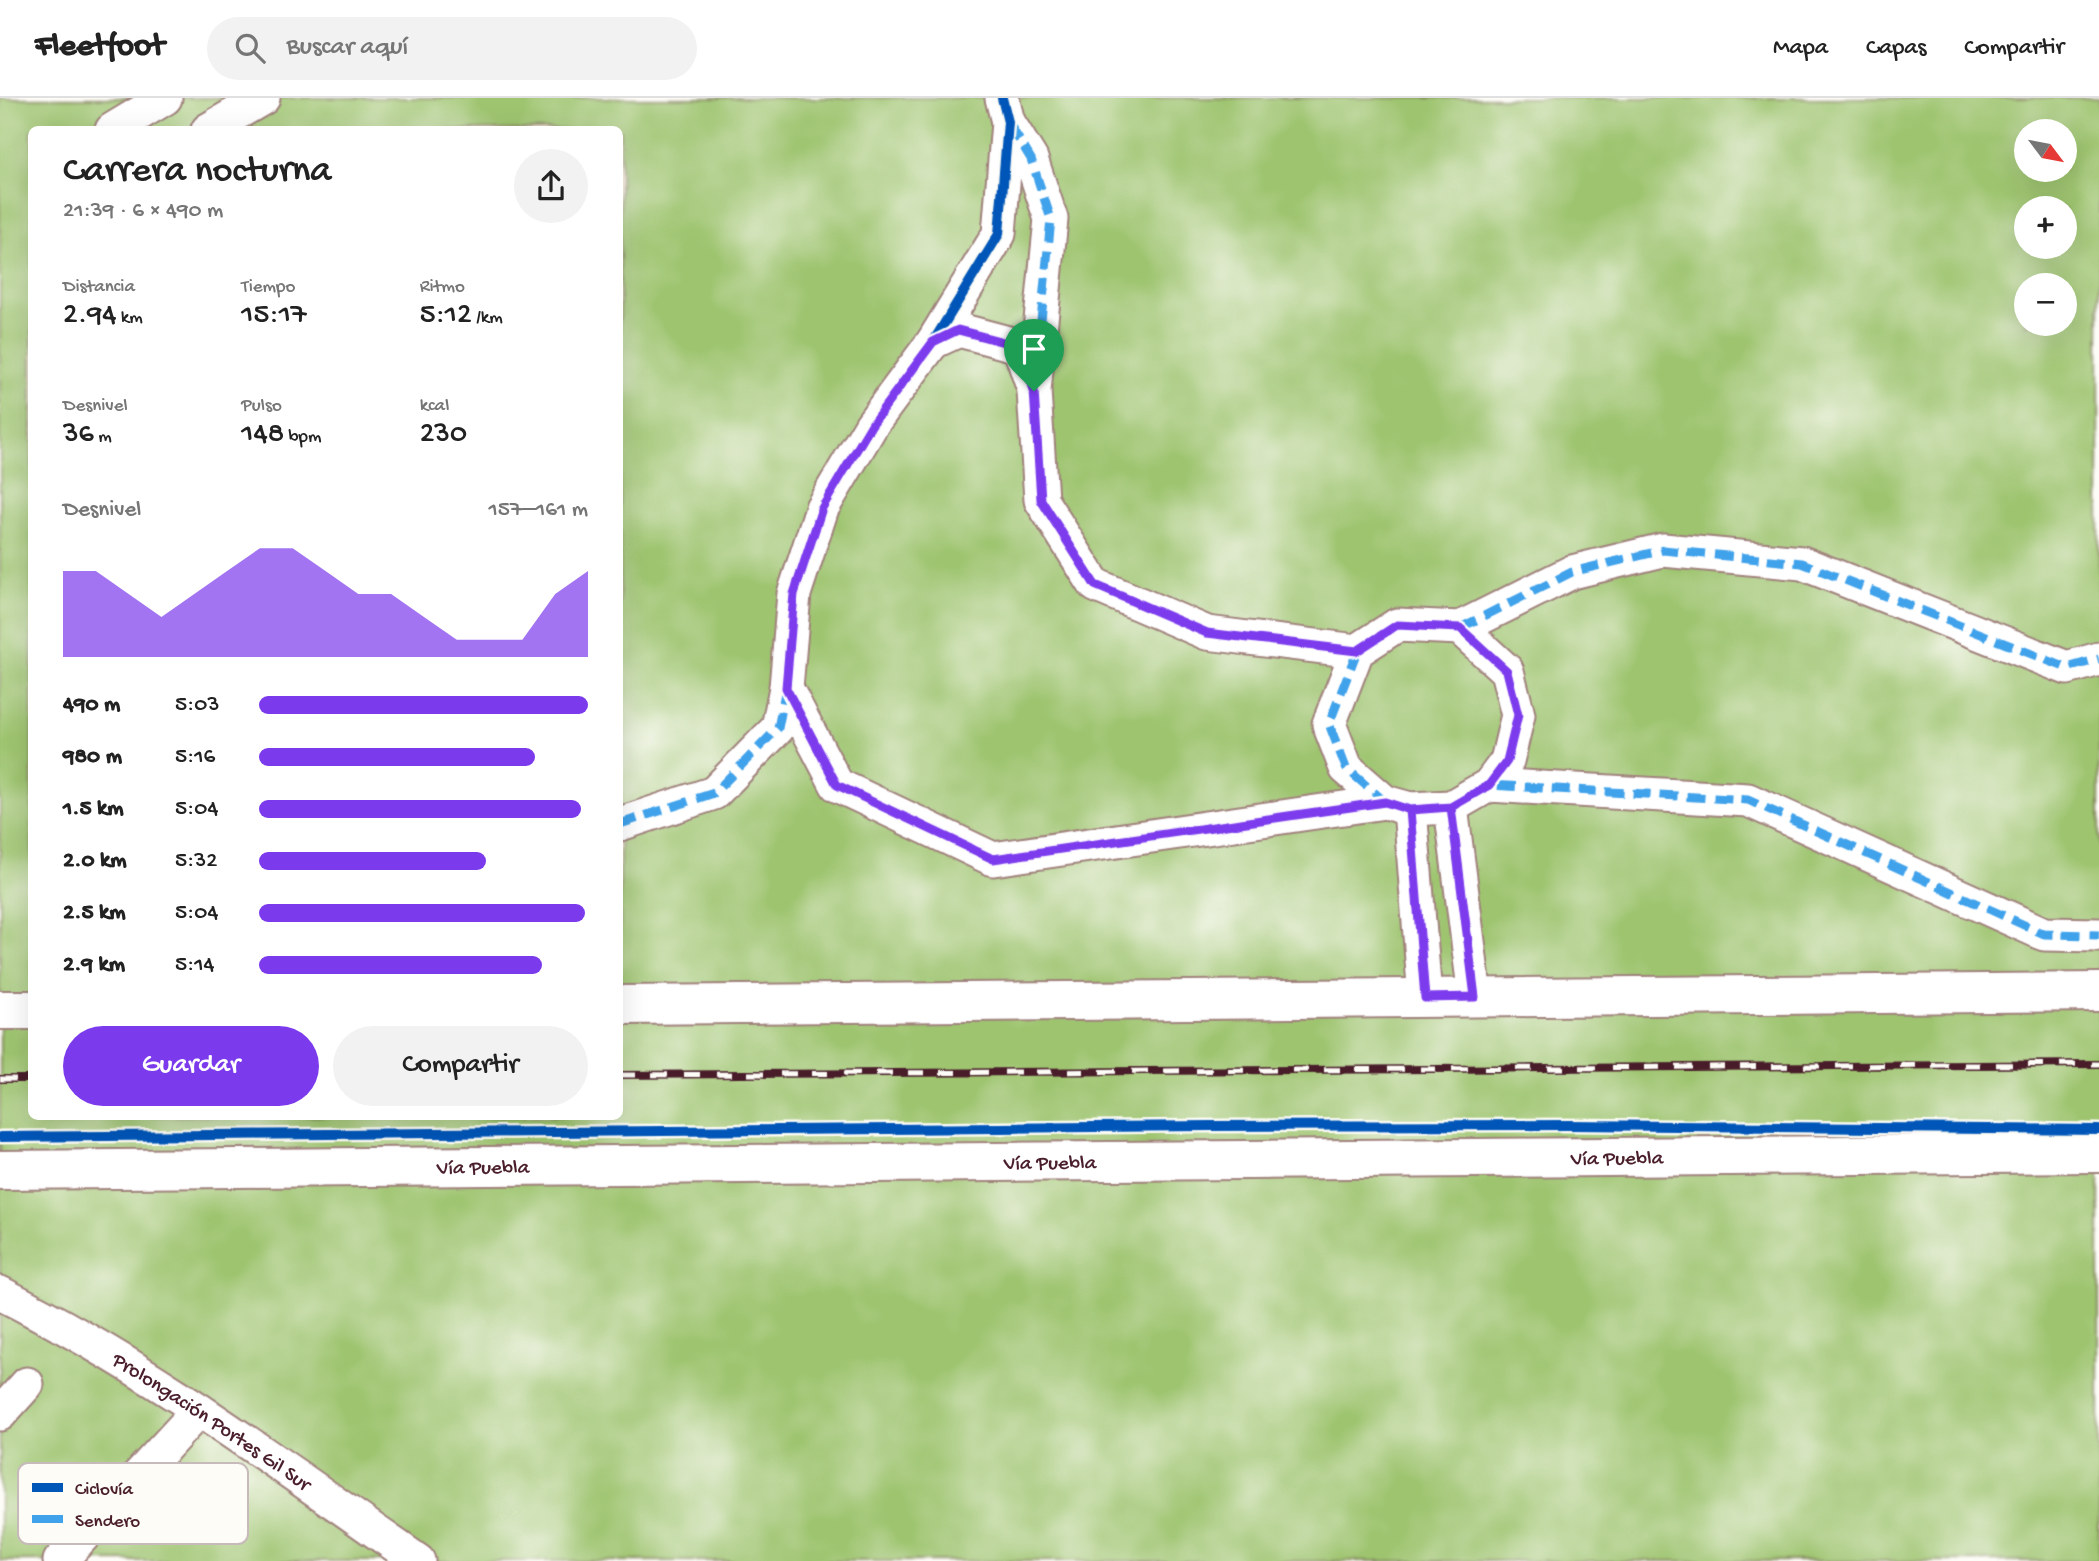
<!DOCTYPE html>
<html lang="es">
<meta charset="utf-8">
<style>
:root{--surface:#fff;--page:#f2f2f2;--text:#222;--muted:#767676;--line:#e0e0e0;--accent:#7c3aed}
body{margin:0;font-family:"Gochi Hand",sans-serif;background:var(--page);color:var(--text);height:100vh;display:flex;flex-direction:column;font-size:26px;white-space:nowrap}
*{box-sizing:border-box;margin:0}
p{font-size:23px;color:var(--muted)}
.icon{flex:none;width:38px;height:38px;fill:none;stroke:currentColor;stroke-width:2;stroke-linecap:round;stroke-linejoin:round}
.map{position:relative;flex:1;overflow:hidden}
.drawer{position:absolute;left:28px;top:28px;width:595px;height:994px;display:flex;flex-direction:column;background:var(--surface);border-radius:10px;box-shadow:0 7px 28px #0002}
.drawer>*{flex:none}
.needle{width:46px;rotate:122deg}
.tools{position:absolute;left:2014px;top:21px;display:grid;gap:14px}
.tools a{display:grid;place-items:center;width:63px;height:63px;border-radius:50%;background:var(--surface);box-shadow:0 7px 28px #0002;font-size:35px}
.pin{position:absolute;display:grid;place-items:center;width:60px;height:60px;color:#fff;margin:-72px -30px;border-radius:50% 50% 50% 0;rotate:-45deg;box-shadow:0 0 7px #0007}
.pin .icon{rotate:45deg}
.round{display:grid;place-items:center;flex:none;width:74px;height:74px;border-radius:37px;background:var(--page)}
.head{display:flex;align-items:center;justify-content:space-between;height:119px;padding:0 35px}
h1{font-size:38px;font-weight:600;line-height:52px}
.metrics{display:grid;grid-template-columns:repeat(3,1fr);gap:10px;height:119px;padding:7px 35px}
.metrics div{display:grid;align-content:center}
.metrics b{font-size:30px;font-weight:600}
.metrics small{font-size:19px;font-weight:400}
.metrics p{font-size:19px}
.chart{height:196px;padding:14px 35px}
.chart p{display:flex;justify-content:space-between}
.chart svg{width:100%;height:126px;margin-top:7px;fill:var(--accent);opacity:.7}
.action{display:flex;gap:14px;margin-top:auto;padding:14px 35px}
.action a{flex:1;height:80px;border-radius:42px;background:var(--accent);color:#fff;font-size:28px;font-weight:600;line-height:80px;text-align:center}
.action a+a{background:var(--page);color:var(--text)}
ul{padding:0 35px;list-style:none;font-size:23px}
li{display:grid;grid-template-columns:112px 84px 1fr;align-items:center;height:52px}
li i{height:18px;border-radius:9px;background:var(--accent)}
header{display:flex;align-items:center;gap:42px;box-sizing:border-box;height:98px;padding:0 35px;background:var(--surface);border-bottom:2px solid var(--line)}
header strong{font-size:33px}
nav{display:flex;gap:38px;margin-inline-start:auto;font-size:24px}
.search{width:490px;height:63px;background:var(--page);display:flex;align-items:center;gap:18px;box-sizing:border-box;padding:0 24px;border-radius:38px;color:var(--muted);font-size:26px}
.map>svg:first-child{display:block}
</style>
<header>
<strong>Fleetfoot</strong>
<div class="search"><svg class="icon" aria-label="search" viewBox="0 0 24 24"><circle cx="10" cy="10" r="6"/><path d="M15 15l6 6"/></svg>Buscar aquí</div>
<nav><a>Mapa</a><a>Capas</a><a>Compartir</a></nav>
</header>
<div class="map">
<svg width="2099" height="1463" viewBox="0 0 2099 1463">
<rect width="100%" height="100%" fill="#fdfcf7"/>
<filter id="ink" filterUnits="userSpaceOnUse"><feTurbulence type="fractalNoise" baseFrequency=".0143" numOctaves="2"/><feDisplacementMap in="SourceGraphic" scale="14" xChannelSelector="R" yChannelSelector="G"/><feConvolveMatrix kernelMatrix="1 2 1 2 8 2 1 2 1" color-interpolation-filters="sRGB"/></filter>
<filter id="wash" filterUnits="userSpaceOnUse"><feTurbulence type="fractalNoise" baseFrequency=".00686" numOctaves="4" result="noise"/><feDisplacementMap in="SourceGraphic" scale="28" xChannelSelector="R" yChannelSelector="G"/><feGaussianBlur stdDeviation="1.57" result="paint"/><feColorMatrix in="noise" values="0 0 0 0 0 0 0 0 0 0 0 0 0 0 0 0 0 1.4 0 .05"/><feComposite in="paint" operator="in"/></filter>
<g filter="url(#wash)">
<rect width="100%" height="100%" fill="#f6e5ce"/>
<!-- green -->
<path fill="#9ec46f" stroke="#74724d" stroke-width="2" fill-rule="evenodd" d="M0,0H2099V1463H0ZM32,32H620V1018H32ZM2026,33H2065V72H2026ZM2026,110H2065V149H2026ZM2026,187H2065V226H2026Z"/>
</g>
<g filter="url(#ink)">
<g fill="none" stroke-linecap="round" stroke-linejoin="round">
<!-- street casing -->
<g stroke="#a0827c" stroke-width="37">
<g id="street">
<path d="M1002,0L1008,24L999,136L933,244L872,326L822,410L794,496L786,590L837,687L993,761L1385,704"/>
<path d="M1008,24L1031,61L1051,121L1034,293L1041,402L1095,487L1207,535L1357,553"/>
<path d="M112,32L165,0"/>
<path d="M208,32L263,0"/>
<path d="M933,244L959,232L1019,248L1032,286"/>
<path d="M1460,530L1572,474L1663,452L1802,465L2067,570L2099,561"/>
<path d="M1489,687L1507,663L1518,617L1507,573L1460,530L1397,527L1357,553L1329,626L1346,670L1385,704L1410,711L1451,709L1489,687L1748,702L2044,836L2099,837"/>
<path d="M1451,709L1475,899"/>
<path d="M1410,711L1425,900"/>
<path d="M620,726L714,695L778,630L786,590"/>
<path id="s1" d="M0,1195C148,1269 282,1369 418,1463"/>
<path d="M0,1316L27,1286"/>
<path d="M60,1463L199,1312"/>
</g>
</g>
<!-- secondary casing -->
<g stroke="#a0827c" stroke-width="42">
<g id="secondary">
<path d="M620,907L2099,894"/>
<path d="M0,912H32"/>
<path id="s2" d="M0,1072L2099,1055"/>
</g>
</g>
<!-- street -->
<use href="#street" stroke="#fff" stroke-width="33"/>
<!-- secondary -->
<use href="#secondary" stroke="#fff" stroke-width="38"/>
<!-- rail casing -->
<g stroke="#4a1f2b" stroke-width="8">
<path id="rail" d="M620,977L2099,966
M0,981H32"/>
</g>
<!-- rail -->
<use href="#rail" stroke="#fdfcf7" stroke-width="5" stroke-dasharray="16" stroke-linecap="butt"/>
<!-- quiet -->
<path stroke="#40a2eb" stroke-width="9" stroke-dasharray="18 9" stroke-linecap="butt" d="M1010,27L1031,61L1051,121L1034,293L1041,402L1095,487L1207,535L1357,553
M936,242L959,232L1019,248L1033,288
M1460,530L1572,474L1663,452L1802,465L2067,570L2099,561
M1489,687L1507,663L1518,617L1507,573L1460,530L1397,527L1357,553L1329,626L1346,670L1385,704L1410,711L1451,709L1489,687L1748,702L2044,836L2099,837
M1451,709L1475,899
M1410,711L1425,900
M620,726L714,695L778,630L786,590"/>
<!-- cycleway casing -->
<g stroke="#fdfcf7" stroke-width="15">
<path id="cycleway" d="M1002,0L1008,24L999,136L933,244L872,326L822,410L794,496L786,590L837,687L993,761L1385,704
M0,1039L1210,1028L1567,1027L2099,1032"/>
</g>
<!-- cycleway -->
<use href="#cycleway" stroke="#0057b8" stroke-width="10"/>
</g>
</g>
<g fill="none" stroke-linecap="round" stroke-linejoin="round" filter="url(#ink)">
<!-- route casing -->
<g stroke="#fff" stroke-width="14">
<path id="route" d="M1034,293L1019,248L958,232L933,244L872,326L822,410L794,496L786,590L837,687L993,761L1385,704L1410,712L1451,709L1475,899L1425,900L1410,712L1451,709L1489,687L1507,663L1518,617L1507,573L1460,530L1397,527L1357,553L1207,535L1095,487L1041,402L1034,293"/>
</g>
<!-- route -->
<use href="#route" stroke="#7c3aed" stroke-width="9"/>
</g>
<g text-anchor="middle" stroke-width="5" stroke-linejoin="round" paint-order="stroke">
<!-- street labels -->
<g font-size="21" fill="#4a1f2b" stroke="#fdfcf7">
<text dy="7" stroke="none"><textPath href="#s2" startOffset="1617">Vía Puebla</textPath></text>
<text dy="7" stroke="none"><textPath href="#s2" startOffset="1050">Vía Puebla</textPath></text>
<text dy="7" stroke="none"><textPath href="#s2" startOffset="483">Vía Puebla</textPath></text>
<text dy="7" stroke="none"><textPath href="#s1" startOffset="248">Prolongación Portes Gil Sur</textPath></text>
</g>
</g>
<!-- legend -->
<rect x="18" y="1365" width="230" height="81" rx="10" fill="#fdfcf7" stroke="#c7baba" stroke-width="2"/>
<rect x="32" y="1385" width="31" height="9" fill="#0057b8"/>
<rect x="32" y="1417" width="31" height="8" fill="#40a2eb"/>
<g font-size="19" fill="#4a1f2b">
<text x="75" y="1396">Ciclovía</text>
<text x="75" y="1428">Sendero</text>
</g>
</svg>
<div class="tools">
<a><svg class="needle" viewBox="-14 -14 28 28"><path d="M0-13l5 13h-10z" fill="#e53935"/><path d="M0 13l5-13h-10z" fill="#767676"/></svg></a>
<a>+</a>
<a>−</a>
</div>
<div class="pin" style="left:1034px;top:293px;background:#1e9e55"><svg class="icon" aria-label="arrive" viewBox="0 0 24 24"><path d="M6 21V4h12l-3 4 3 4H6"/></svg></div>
<section class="drawer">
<div class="head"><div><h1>Carrera nocturna</h1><p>21:39 · 6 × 490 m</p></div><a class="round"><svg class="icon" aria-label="share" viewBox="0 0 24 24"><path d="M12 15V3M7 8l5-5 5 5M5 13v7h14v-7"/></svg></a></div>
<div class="metrics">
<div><p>Distancia</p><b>2.94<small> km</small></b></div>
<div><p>Tiempo</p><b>15:17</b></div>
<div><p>Ritmo</p><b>5:12<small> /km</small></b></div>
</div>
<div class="metrics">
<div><p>Desnivel</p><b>36<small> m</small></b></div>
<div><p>Pulso</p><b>148<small> bpm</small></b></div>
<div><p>kcal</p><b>230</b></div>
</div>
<div class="chart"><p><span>Desnivel</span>157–161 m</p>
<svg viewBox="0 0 160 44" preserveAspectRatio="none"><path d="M0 44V14L10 14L20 22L30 30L40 22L50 14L60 6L70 6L80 14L90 22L100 22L110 30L120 38L130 38L140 38L150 22L160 14V44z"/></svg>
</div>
<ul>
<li><b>490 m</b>5:03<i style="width:100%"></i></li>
<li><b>980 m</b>5:16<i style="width:84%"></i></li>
<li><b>1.5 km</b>5:04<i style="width:98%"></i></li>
<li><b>2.0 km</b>5:32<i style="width:69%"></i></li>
<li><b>2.5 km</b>5:04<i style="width:99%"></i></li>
<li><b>2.9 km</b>5:14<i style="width:86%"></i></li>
</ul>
<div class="action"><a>Guardar</a><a>Compartir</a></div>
</section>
</div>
